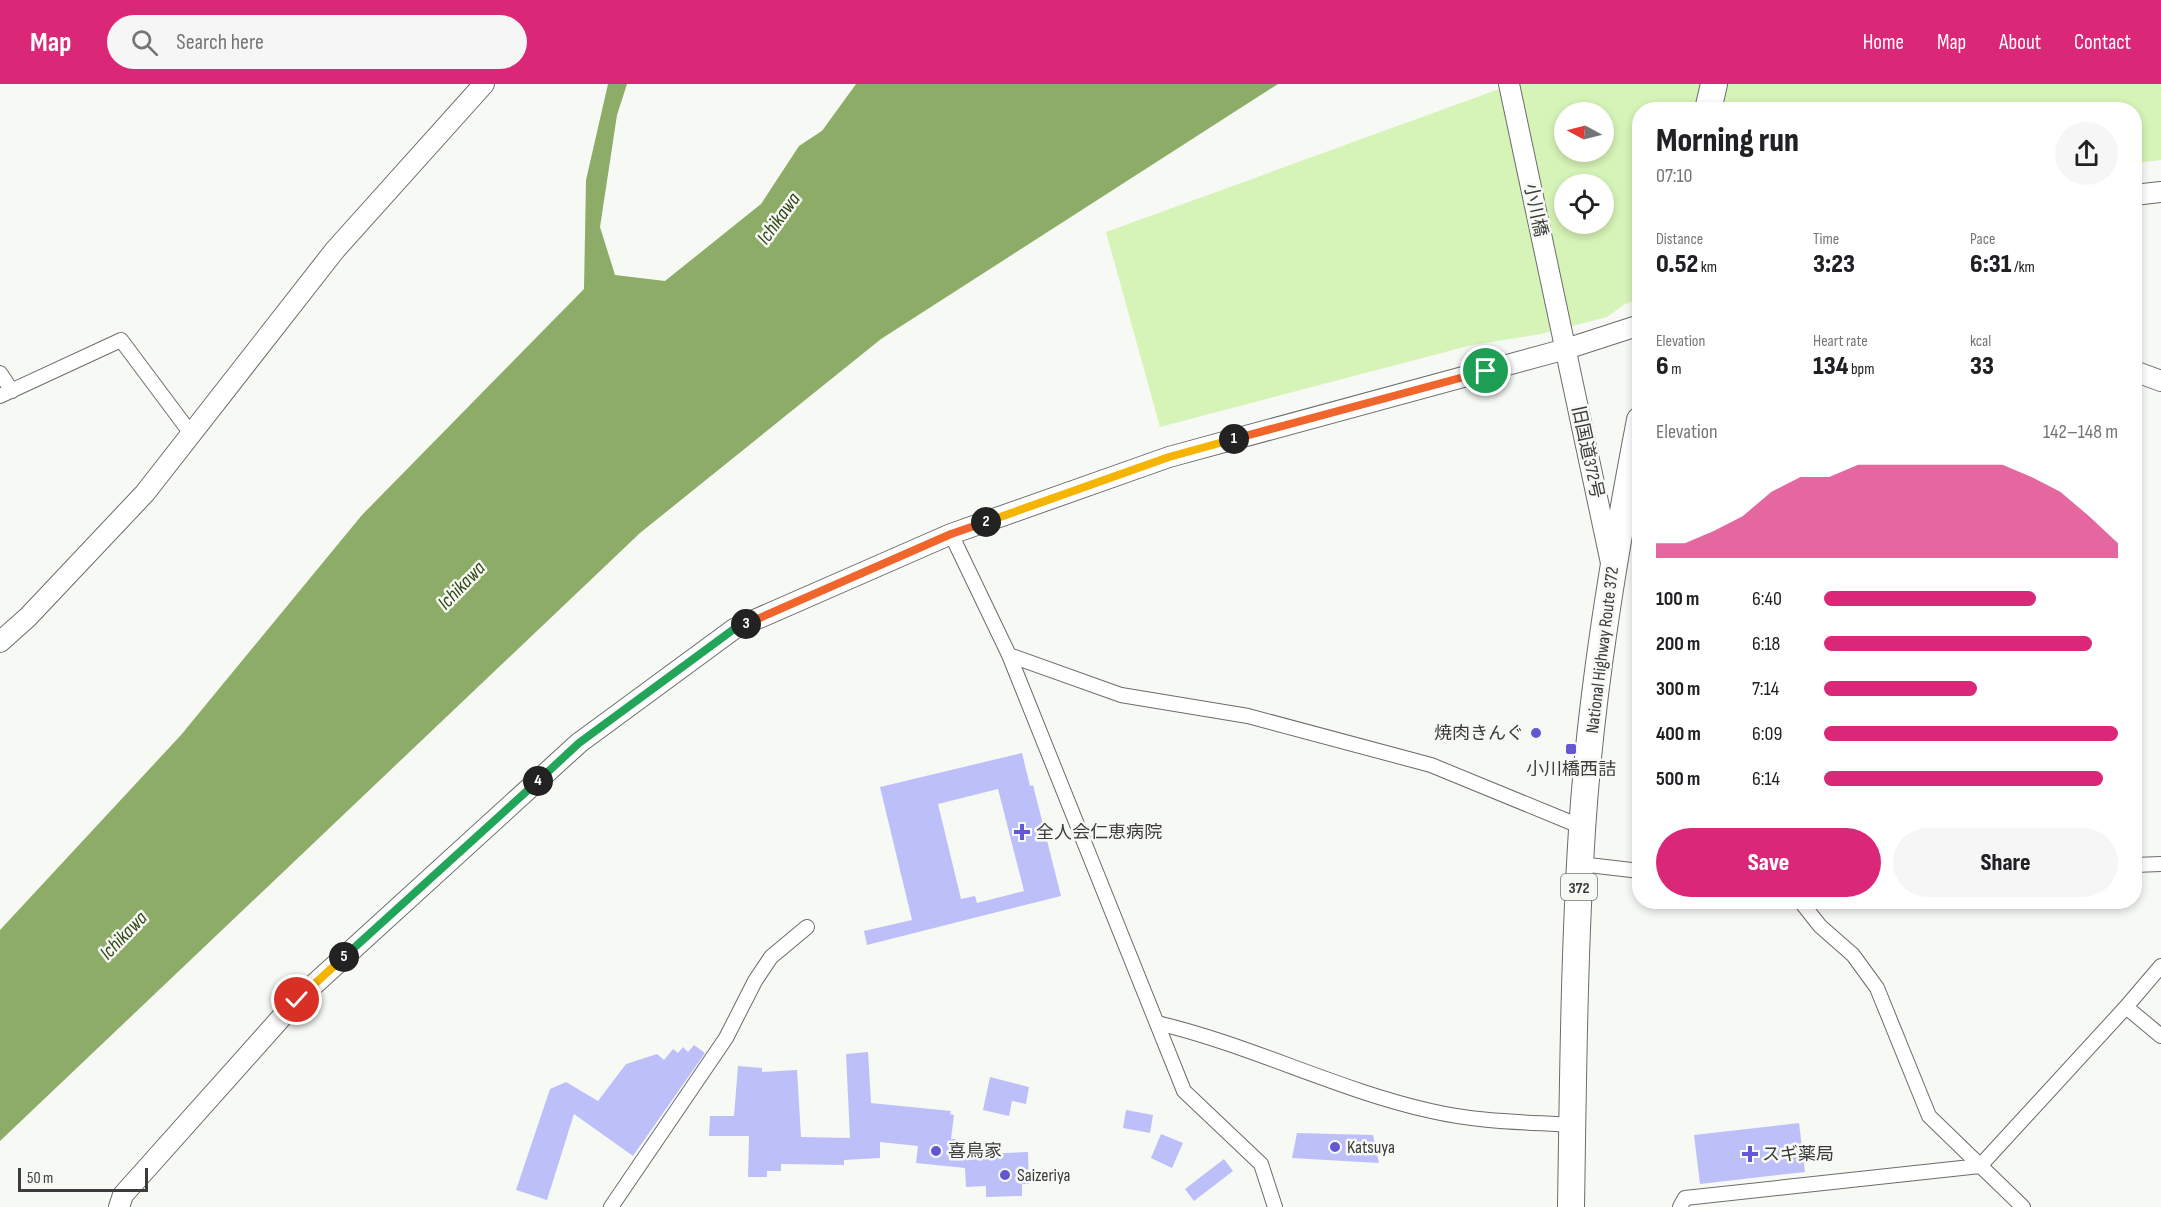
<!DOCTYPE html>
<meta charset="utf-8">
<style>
:root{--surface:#fff;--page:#f6f6f6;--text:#202124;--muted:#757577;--accent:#db2777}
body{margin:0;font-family:"Sofia Sans Condensed","Noto Sans JP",sans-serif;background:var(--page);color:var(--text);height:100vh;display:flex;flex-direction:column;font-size:22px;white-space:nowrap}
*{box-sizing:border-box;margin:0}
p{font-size:20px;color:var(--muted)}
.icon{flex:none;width:33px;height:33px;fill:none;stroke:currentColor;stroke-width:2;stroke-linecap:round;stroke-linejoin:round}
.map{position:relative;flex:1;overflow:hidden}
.sheet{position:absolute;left:1632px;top:18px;width:510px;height:807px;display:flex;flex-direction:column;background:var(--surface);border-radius:24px;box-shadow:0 3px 9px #0003}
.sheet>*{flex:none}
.needle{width:39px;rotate:277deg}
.buttons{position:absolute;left:1554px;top:18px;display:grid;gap:12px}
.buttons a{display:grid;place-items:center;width:60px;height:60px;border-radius:50%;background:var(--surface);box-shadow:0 3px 9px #0003;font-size:30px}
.scale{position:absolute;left:18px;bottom:15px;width:130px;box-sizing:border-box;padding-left:6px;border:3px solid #3b3c3b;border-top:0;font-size:16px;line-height:21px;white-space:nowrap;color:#3b3c3b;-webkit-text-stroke:4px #f7f9f5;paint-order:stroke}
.pin{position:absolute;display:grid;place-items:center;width:51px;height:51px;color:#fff;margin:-26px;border:3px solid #fff;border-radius:50%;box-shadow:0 2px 6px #0007}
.km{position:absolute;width:30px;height:30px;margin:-15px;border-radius:50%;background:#222;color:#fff;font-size:16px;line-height:30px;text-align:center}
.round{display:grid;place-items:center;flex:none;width:63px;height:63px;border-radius:32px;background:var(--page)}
.headline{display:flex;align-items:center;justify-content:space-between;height:102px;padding:0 24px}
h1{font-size:33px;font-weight:800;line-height:45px}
.metrics{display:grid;grid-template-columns:repeat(3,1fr);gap:9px;height:102px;padding:6px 24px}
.metrics div{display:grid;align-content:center}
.metrics b{font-size:26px;font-weight:800}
.metrics small{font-size:16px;font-weight:400}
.metrics p{font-size:16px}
.chart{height:168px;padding:12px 24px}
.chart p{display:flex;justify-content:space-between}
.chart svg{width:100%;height:108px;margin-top:6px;fill:var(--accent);opacity:.7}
.action{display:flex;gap:12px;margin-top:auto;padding:12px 24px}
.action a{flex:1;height:69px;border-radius:36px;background:var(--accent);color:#fff;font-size:24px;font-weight:800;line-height:69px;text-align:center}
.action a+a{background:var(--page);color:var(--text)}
ul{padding:0 24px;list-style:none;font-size:20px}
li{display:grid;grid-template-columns:96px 72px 1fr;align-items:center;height:45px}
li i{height:15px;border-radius:8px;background:var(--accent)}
header{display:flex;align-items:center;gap:36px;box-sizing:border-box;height:84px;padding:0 30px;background:var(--accent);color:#fff}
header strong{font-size:28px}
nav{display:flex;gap:33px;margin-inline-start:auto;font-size:21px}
.search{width:420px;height:54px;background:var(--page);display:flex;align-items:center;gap:15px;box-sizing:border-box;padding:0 21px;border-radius:33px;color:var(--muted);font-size:22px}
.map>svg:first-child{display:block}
</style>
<header>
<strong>Map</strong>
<div class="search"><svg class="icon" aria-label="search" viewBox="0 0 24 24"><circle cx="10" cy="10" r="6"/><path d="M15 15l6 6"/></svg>Search here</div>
<nav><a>Home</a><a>Map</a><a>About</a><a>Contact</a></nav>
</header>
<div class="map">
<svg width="2161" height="1123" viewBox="0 0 2161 1123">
<rect width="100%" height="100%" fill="#f7f9f5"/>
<!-- green -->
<path fill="#d6f4b7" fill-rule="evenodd" d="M1513,0H2161V76L2135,79L2134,26H1640L1639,215L1625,220L1607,233L1541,250L1472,261L1160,343L1106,148ZM1564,28H1604V68H1564ZM1564,100H1604V140H1564Z"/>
<!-- water -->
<path fill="#8cac67" d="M608,0H627L617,31L600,143L615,191L665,197L761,120L799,62L893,0H1278L881,255L640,449L0,1057V846L181,651L362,431L584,205L586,96Z"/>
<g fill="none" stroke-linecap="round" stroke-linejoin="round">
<!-- river -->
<path stroke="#8cac67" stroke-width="32" d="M836,55L870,8L881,0"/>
</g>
<!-- building -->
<path fill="#bdbff9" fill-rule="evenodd" d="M1022,669L1030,702L1033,701L1061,812L867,861L864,847L912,836L880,703ZM998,705L1024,807L977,819L975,812L961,815L938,720Z
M694,961L705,969L633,1072L574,1030L547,1116L516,1106L550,1005L566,998L598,1017L626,980L657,970L664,976L673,965L678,969L683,963L688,968Z
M868,968L871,1019L951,1027L950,1030L954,1031L951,1055H956L954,1071L1028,1068L1029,1100H1022V1112L986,1113V1102L966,1103L965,1084L916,1079L918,1062L880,1058V1074L844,1076V1081L781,1080V1087H767V1093H748L749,1052H709L710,1032H734L738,982L762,984V988L797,986L801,1053L850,1054L846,970Z
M990,993L1029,1003L1026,1020L1012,1017L1009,1032L983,1026Z
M1126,1026L1153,1031L1150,1049L1123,1044Z
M1799,1039L1805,1088L1700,1100L1694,1051Z
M1297,1049L1373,1051L1379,1079L1292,1074Z
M1161,1050L1183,1059L1172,1084L1151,1074Z
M1224,1075L1233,1087L1194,1117L1185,1105Z"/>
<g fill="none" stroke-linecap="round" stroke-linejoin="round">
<!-- street casing -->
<g stroke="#6b6d6a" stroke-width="16">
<path id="street" d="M0,289L12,307
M0,312L121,256L192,351
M951,450L1009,571L1184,1007L1261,1080L1275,1123
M1009,571L1121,611L1248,632L1431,681L1582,743
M1580,780L1640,787
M2134,781L2161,780
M1801,818L1820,842L1853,871L1877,904L1929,1032L2023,1123
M2126,923L2161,952
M1157,939C1251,961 1337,1006 1431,1027C1478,1038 1525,1038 1572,1041
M611,1123L726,954L755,897L771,873L807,843
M1680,1123L1685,1114L1980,1082L2126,923L2161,882"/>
</g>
<!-- secondary casing -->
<g stroke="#6b6d6a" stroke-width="22">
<path id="secondary" d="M1509,0L1611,479
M2134,111L2161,108
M2134,287L2161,297
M0,558L28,533L145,409L335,166L484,0
M119,1123L123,1111L297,916L579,659L734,545L951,450L1169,373L1566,265L1640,241"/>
</g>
<!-- highway casing -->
<g stroke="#6b6d6a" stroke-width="28">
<path id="highway" d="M1708,26L1714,0
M1571,1123C1573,997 1574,871 1582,746C1591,608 1614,471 1640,336"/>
</g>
<!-- street -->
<use href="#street" stroke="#fff" stroke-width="14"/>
<!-- secondary -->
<use href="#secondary" stroke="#fff" stroke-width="20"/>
<!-- highway -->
<use href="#highway" stroke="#fff" stroke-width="26"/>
</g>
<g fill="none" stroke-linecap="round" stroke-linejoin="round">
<!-- split-1 casing -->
<g stroke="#fff" stroke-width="12">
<path id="split-1" d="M1234,355L1486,287"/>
</g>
<!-- split-2 casing -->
<g stroke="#fff" stroke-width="12">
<path id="split-2" d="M986,438L1169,373L1234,355"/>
</g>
<!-- split-3 casing -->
<g stroke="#fff" stroke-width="12">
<path id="split-3" d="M746,540L951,450L986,438"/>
</g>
<!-- split-4 casing -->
<g stroke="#fff" stroke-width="12">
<path id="split-4" d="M538,697L579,659L734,545L746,540"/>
</g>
<!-- split-5 casing -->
<g stroke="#fff" stroke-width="12">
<path id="split-5" d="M344,873L538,697"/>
</g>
<!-- split-6 casing -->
<g stroke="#fff" stroke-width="12">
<path id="split-6" d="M297,916L344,873"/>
</g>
<!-- split-1 -->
<use href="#split-1" stroke="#f0652b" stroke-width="8"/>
<!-- split-2 -->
<use href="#split-2" stroke="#f5b400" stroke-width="8"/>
<!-- split-3 -->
<use href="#split-3" stroke="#f0652b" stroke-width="8"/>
<!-- split-4 -->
<use href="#split-4" stroke="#22a559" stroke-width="8"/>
<!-- split-5 -->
<use href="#split-5" stroke="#22a559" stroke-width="8"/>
<!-- split-6 -->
<use href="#split-6" stroke="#f5b400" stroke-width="8"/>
</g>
<!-- markers -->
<g fill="#6358d1" stroke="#f7f9f5" stroke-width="2">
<circle cx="1536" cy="649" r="6"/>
<rect x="1565" y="659" width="12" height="12" rx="3"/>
<path d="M1019 739h6v6h6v6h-6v6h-6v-6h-6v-6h6z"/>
<circle cx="1335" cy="1063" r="6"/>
<circle cx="936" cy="1067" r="6"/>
<path d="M1747 1061h6v6h6v6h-6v6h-6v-6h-6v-6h6z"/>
<circle cx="1005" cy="1091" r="6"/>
</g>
<g text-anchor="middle" stroke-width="5" stroke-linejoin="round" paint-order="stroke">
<!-- shield labels -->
<rect fill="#f7f9f5" stroke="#737573" stroke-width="1.5" x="1561" y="790" width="36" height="26" rx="4.5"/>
<g font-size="16" font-weight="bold" fill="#3b3c3b">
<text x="1579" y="809">372</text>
</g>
<!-- street labels -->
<g font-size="18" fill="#3b3c3b" stroke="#f7f9f5">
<text transform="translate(1536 126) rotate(78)" y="6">小川橋</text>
<text transform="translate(1588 368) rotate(78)" y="6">旧国道372号</text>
<text transform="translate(1602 566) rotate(-83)" y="6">National Highway Route 372</text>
</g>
<!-- poi labels -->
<g font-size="18" fill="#3b3c3b" stroke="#f7f9f5" text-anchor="start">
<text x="1524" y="655" text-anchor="end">焼肉きんぐ</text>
<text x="1571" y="691" text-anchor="middle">小川橋西詰</text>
<text x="1036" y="754">全人会仁恵病院</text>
<text x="1347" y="1069">Katsuya</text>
<text x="948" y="1073">喜鳥家</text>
<text x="1762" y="1076">スギ薬局</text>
<text x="1017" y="1097">Saizeriya</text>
</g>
<!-- water labels -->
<g font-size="20" font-style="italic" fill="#324816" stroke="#f7f9f5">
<text transform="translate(778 134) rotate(-54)" y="7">Ichikawa</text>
<text transform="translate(461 501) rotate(-46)" y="7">Ichikawa</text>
<text transform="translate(123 851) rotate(-46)" y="7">Ichikawa</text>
</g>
</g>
</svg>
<div class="buttons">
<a><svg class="needle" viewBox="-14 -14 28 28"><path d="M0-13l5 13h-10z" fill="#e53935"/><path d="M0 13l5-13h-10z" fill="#757577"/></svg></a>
<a><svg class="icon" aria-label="locate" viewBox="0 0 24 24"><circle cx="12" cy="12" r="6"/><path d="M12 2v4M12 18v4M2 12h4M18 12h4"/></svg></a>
</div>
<div class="scale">50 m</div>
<div class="pin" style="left:1486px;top:287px;background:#1e9e55"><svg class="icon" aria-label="arrive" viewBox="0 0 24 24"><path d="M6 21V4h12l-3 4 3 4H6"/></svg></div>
<div class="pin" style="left:297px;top:916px;background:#d93025"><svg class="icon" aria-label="check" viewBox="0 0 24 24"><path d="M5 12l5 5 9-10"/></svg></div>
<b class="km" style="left:1234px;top:355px">1</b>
<b class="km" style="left:986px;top:438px">2</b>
<b class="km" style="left:746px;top:540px">3</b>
<b class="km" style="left:538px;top:697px">4</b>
<b class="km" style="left:344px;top:873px">5</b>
<section class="sheet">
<div class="headline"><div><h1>Morning run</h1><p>07:10</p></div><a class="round"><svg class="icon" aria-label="share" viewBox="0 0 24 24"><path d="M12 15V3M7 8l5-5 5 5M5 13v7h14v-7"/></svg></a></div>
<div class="metrics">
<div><p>Distance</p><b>0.52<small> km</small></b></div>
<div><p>Time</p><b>3:23</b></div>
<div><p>Pace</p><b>6:31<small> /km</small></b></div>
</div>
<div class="metrics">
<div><p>Elevation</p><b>6<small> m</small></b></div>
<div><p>Heart rate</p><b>134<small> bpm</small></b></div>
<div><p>kcal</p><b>33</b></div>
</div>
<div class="chart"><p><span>Elevation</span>142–148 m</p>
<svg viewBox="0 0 160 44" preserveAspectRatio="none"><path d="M0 44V38L10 38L20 33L30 27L40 17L50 11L60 11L70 6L80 6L90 6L100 6L110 6L120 6L130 11L140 17L150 27L160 38V44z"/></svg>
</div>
<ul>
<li><b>100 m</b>6:40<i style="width:72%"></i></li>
<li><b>200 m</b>6:18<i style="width:91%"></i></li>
<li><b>300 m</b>7:14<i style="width:52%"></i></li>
<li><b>400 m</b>6:09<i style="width:100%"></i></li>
<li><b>500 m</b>6:14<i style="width:95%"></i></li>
</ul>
<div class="action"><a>Save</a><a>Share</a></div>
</section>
</div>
